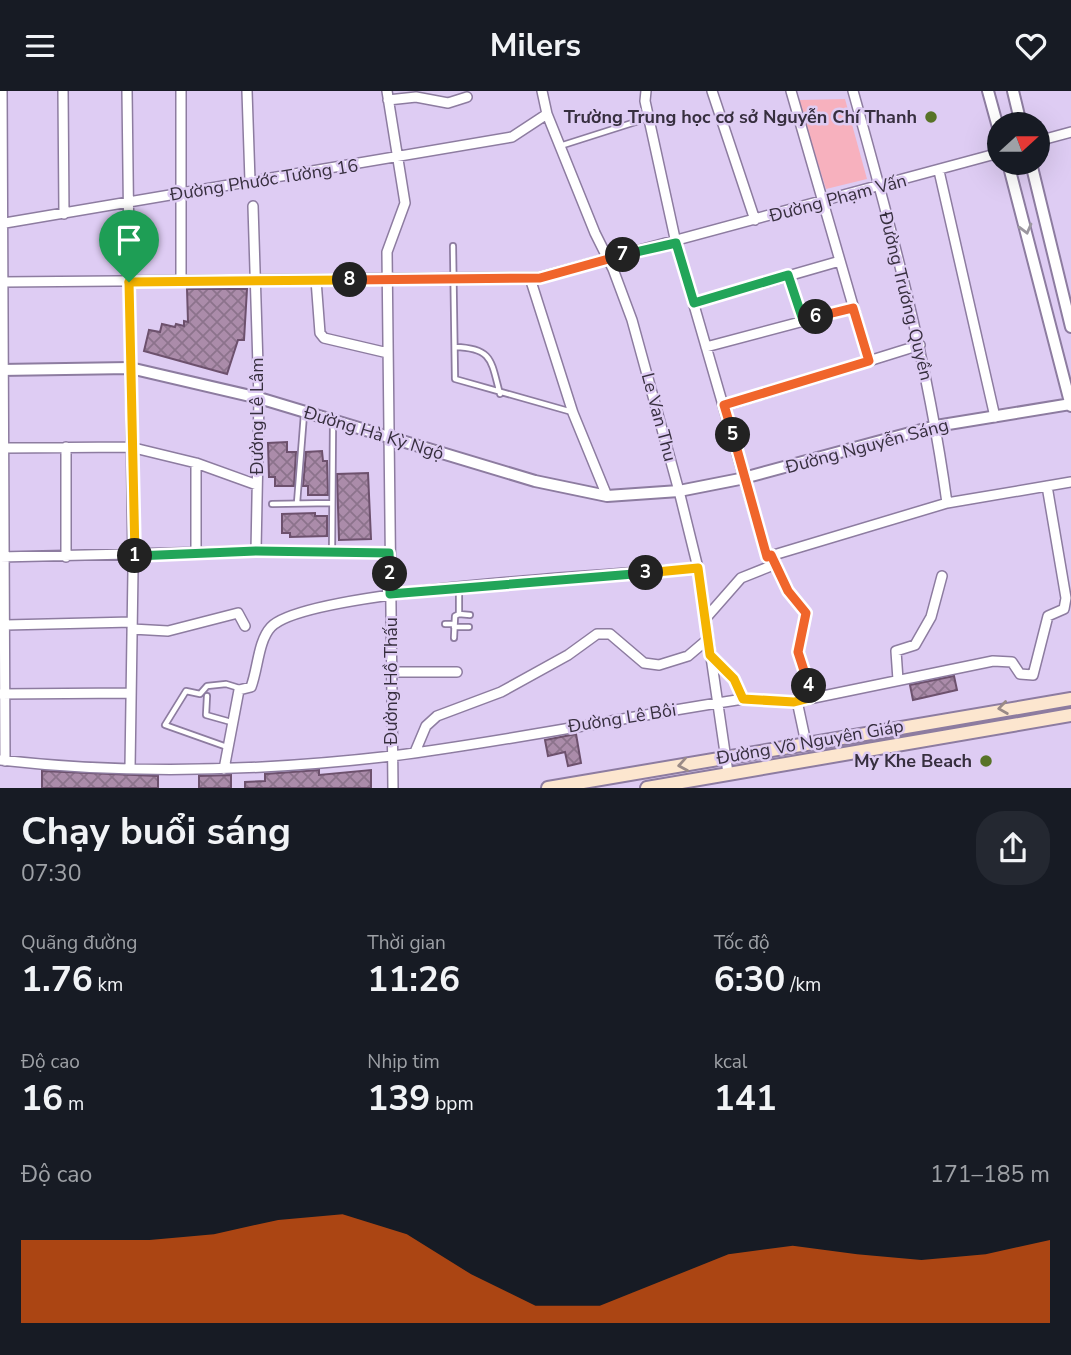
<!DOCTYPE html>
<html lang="vi">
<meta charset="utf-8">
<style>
:root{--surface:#171b24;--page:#242831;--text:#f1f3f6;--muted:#9ea1a6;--accent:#ea580c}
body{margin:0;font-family:"Nunito Sans",sans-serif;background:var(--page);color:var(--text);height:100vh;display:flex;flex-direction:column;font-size:26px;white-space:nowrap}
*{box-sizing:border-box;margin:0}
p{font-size:23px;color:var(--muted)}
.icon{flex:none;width:38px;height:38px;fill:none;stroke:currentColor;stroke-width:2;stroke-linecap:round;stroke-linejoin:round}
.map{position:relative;height:697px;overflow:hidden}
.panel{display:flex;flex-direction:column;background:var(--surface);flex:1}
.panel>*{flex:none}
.needle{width:46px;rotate:69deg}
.fabs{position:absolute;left:987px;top:21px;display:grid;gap:14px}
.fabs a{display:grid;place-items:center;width:63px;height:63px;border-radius:50%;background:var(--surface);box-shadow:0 7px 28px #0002;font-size:35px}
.pin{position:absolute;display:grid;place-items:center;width:60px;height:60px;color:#fff;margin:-72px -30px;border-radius:50% 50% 50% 0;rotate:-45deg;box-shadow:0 0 7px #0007}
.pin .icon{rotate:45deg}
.km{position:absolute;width:35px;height:35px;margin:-18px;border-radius:50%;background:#222;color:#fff;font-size:19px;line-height:35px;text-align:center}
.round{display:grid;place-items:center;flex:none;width:74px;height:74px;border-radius:28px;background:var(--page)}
.headline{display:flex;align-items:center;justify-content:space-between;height:119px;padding:0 21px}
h1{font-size:38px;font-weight:700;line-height:52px}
.metrics{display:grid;grid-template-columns:repeat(3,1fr);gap:10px;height:119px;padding:7px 21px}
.metrics div{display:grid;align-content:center}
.metrics b{font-size:35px;font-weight:700}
.metrics small{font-size:19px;font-weight:400}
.metrics p{font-size:19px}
.chart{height:196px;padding:14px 21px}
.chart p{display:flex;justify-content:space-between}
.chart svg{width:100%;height:126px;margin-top:7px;fill:var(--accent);opacity:.7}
header{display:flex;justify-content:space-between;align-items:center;height:91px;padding:0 21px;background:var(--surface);font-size:32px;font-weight:700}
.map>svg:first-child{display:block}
</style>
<header><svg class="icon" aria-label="menu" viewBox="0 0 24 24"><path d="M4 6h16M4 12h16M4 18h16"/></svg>Milers<svg class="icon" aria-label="heart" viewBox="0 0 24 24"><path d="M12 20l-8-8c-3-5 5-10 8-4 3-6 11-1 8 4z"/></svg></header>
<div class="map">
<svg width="1071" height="697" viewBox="0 0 1071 697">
<defs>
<pattern id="building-cross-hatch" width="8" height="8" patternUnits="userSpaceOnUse" patternTransform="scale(1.75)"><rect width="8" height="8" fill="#ab8caa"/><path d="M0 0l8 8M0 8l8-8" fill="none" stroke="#8c738c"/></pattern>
</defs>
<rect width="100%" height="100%" fill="#deccf3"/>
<!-- green -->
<path fill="#f7b1be" d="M845,8L867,88L826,98L798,9Z"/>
<!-- building -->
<path fill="url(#building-cross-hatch)" stroke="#6d516d" stroke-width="2" d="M187,198H247L244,249H238L227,283L144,260L149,239L160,241L162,233L175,236L176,233L184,235V230L188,231Z
M287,351V361H296L294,395H275V386H269L268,352Z
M322,360L323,370H327L328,404H308V395H303L306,361Z
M368,382L371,448L339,449L337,383Z
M315,422V425H327V445L290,446V442H282V423Z
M954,585L957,599L913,609L910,594Z
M576,643L581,672L568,675L565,661L548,665L545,649Z
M319,679V684L371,679V697H245V691L265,690V683Z
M42,680L158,685V697H42Z
M231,684V697H199V685Z"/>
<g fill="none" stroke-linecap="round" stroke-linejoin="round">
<!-- service casing -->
<g stroke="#8d7ca0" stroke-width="8">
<path id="service" d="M560,55L648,27
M453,155L455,288L572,321
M455,256C493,257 491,270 500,303
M297,412L304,323
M272,413L332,412
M332,461L333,331
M776,475L788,500L806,522L798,561L808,587L810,607
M459,497V523L470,524
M445,533H454
M454,536H469
M454,547L455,525L459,523
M713,567L734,588L743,608
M207,605L206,624L231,631
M227,656L165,634L186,600L200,603L207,595L226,593L239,597"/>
</g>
<!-- minor casing -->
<g stroke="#8d7ca0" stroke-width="12">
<path id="minor" d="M2,0L5,670
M63,0L64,123
M127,0L133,479L130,677
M247,0L250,90
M387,0L405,112L387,161L393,697
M542,0L547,23L595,142L613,178L632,229L679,400L698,477L728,682
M646,0L645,10L676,152L767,466L947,412L1071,391
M712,0L755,129
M791,0L869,270
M853,0C891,136 928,272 947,412
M388,9L416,6L448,12L467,6
M1038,50L1071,41
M939,80L995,326
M253,115L259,307L256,460
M5,132L512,46L547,23
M788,184L803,229
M530,187L573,322L607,405
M316,189L320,242L324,247L388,262
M181,190V0
M3,191L540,186L999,62
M694,212L840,170
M706,256L853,217
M724,315L920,254
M4,357L130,356L196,372L257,394
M196,463V372
M0,466L256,460L389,462
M66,466V356
M705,528L741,487L776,473
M6,534L132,531
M132,538L168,540L238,522L245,535
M391,581H457
M898,589L896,560L915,554L931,526L942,485
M0,603L131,602
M797,610L806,652
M415,661L426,635L437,625L501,601L568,564L597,543H610L644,572L659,574L688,565L708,548
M0,669C129,684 263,680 392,665C509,650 626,626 743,608L794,611L993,570L1012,571L1020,583L1033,584L1048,525L1064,518L1066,507L1047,395
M224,678L239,599L251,596C258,578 258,550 271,536C306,498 631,483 698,477"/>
</g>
<!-- tertiary casing -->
<g stroke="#8d7ca0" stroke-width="14">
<path id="tertiary" d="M988,0L999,40
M1013,0L1021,33
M1008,72L1071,315
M1031,72L1071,236
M0,279L130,277L259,307L535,390L607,405L679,400L740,388L936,335L1071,313"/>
</g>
<!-- secondary casing -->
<g stroke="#8d7ca0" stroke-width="16">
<path id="secondary" d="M548,697L1071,608
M647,697L1071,624"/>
</g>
<!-- service -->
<use href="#service" stroke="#fff" stroke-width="4.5"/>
<!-- minor -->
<use href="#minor" stroke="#fff" stroke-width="9"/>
<!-- tertiary -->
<use href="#tertiary" stroke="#fff" stroke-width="10"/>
<!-- secondary -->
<use href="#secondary" stroke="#fce6cf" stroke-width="12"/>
</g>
<!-- one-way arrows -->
<defs><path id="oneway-chevron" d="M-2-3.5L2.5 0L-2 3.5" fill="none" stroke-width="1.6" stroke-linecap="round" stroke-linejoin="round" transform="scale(1.75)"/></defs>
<use stroke="#9b979f" href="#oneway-chevron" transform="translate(1026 138) rotate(75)"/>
<g stroke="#9a8a87">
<use href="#oneway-chevron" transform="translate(1003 617) rotate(172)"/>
<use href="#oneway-chevron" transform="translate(683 674) rotate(170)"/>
</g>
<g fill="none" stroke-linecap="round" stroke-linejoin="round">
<!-- split-1 casing -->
<g stroke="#fff" stroke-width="14">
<path id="split-1" d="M129,191L135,465"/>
</g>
<!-- split-2 casing -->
<g stroke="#fff" stroke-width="14">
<path id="split-2" d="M135,465L256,460L389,462L390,483"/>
</g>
<!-- split-3 casing -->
<g stroke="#fff" stroke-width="14">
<path id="split-3" d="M390,483V503L646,482"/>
</g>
<!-- split-4 casing -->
<g stroke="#fff" stroke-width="14">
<path id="split-4" d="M646,482L698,477L710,564L734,588L743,608L794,611L810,607L809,595"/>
</g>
<!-- split-5 casing -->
<g stroke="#fff" stroke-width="14">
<path id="split-5" d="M733,344L767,466L771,464L788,500L806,522L798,561L809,595"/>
</g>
<!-- split-6 casing -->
<g stroke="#fff" stroke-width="14">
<path id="split-6" d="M733,344L724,314L869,270L853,217L816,226"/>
</g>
<!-- split-7 casing -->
<g stroke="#fff" stroke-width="14">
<path id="split-7" d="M623,164L676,152L694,212L788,184L803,229L816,226"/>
</g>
<!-- split-8 casing -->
<g stroke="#fff" stroke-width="14">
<path id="split-8" d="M350,189L540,187L623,164"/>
</g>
<!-- split-9 casing -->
<g stroke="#fff" stroke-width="14">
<path id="split-9" d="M129,191L350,189"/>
</g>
<!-- split-1 -->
<use href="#split-1" stroke="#f5b400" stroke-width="9"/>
<!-- split-2 -->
<use href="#split-2" stroke="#22a559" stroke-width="9"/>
<!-- split-3 -->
<use href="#split-3" stroke="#22a559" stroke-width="9"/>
<!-- split-4 -->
<use href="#split-4" stroke="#f5b400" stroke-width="9"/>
<!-- split-5 -->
<use href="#split-5" stroke="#f0652b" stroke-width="9"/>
<!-- split-6 -->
<use href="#split-6" stroke="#f0652b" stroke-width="9"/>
<!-- split-7 -->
<use href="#split-7" stroke="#22a559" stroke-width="9"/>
<!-- split-8 -->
<use href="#split-8" stroke="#f0652b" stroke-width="9"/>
<!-- split-9 -->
<use href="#split-9" stroke="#f5b400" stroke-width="9"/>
</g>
<!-- markers -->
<g fill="#587327" stroke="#deccf3" stroke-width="2.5">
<circle cx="931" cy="26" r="7"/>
<circle cx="986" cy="670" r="7"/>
</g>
<g text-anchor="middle" stroke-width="5" stroke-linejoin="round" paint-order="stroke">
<!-- poi labels -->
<g font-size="18" font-weight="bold" fill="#372f3f" stroke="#deccf3" text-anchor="end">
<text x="917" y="32">Trường Trung học cơ sở Nguyễn Chí Thanh</text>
<text x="972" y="676">My Khe Beach</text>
</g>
<!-- street labels -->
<g font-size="18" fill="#372f3f" stroke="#deccf3">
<text transform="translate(264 89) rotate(-9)" y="6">Đường Phước Tường 16</text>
<text transform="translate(838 107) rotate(-15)" y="6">Đường Phạm Vấn</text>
<text transform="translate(906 205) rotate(76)" y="6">Đường Trương Quyền</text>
<text transform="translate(257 325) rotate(-90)" y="6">Đường Lê Lâm</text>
<text transform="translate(659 326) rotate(75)" y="6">Le Van Thu</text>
<text transform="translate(374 342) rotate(17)" y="6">Đường Hà Kỳ Ngộ</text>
<text transform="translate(867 355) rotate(-15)" y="6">Đường Nguyễn Sáng</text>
<text transform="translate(391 590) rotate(-90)" y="6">Đường Hồ Thấu</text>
<text transform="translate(622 627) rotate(-9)" y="6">Đường Lê Bôi</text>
<text transform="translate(810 651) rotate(-10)" y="6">Đường Võ Nguyên Giáp</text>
</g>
</g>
</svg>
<div class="fabs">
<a><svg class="needle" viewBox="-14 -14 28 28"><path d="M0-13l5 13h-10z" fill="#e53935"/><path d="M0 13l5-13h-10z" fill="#9ea1a6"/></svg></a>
</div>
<div class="pin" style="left:129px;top:191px;background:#1e9e55"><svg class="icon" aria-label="arrive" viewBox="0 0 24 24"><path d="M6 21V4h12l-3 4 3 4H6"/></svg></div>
<b class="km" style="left:135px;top:465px">1</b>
<b class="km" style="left:390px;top:483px">2</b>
<b class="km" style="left:646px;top:482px">3</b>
<b class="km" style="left:809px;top:595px">4</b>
<b class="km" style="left:733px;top:344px">5</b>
<b class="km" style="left:816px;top:226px">6</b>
<b class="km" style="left:623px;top:164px">7</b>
<b class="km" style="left:350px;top:189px">8</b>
</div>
<section class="panel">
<div class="headline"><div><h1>Chạy buổi sáng</h1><p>07:30</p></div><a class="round"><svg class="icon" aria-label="share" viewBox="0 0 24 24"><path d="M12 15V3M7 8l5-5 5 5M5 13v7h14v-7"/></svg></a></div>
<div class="metrics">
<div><p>Quãng đường</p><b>1.76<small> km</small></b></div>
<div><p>Thời gian</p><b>11:26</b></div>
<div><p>Tốc độ</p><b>6:30<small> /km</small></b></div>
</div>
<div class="metrics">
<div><p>Độ cao</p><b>16<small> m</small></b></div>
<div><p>Nhịp tim</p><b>139<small> bpm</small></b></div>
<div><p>kcal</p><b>141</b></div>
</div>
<div class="chart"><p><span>Độ cao</span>171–185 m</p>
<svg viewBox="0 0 160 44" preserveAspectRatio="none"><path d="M0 44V15L10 15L20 15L30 13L40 8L50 6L60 13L70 27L80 38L90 38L100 29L110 20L120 17L130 20L140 22L150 20L160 15V44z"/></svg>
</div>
</section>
